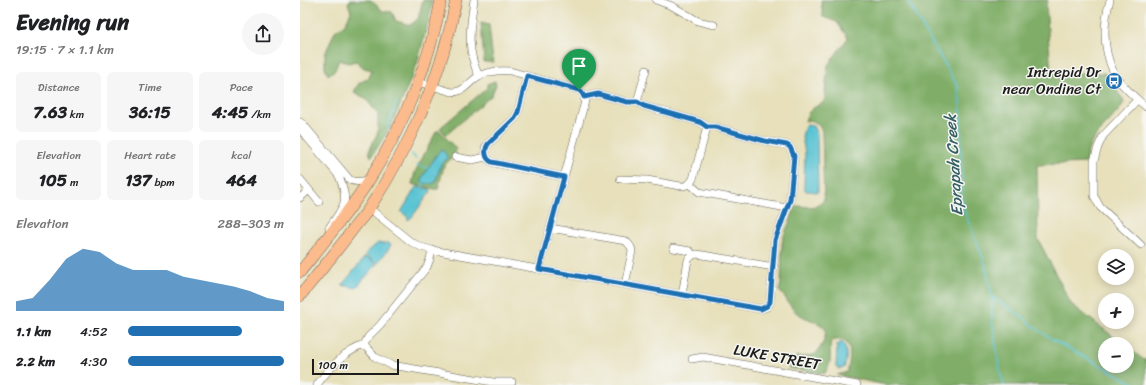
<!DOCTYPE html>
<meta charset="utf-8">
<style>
:root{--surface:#fff;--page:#f6f6f6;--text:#202124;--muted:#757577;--accent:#1f6fb2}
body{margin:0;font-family:Sriracha,sans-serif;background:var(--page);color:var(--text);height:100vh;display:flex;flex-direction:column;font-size:15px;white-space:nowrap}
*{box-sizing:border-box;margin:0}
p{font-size:13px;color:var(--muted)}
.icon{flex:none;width:22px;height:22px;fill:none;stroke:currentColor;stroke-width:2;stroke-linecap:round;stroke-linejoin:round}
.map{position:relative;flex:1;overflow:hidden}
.panel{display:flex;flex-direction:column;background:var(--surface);width:300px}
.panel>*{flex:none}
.fabs{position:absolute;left:798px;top:249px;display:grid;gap:8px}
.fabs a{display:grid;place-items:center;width:36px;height:36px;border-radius:50%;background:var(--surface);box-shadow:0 2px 10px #0003;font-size:20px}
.scale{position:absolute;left:12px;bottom:10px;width:87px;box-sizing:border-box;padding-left:4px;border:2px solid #1c1c1c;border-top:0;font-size:11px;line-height:14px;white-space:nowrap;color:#1c1c1c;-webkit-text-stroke:3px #f6f6f2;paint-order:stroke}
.pin{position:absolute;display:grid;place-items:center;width:34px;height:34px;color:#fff;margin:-41px -17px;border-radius:50% 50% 50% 0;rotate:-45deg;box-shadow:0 0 4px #0007}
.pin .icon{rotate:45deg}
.round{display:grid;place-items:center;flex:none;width:42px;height:42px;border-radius:21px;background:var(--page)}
.headline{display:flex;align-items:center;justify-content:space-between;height:68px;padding:0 16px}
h1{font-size:22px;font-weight:700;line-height:30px}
.stats{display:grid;grid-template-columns:repeat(3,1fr);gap:6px;height:68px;padding:4px 16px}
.stats div{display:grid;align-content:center;border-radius:6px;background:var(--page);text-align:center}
.stats b{font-size:17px;font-weight:700}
.stats small{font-size:11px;font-weight:400}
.stats p{font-size:11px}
.chart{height:112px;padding:8px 16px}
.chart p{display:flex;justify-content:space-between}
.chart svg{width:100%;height:72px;margin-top:4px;fill:var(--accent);opacity:.7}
ul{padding:0 16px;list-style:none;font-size:13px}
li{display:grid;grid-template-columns:64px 48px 1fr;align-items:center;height:30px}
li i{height:10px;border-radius:5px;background:var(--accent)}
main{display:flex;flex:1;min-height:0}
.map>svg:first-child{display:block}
</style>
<main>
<section class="panel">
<div class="headline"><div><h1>Evening run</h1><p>19:15 · 7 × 1.1 km</p></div><a class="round"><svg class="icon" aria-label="share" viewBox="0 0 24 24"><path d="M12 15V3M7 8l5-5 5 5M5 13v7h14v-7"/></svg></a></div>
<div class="stats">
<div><p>Distance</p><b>7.63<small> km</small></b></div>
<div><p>Time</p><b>36:15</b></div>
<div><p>Pace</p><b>4:45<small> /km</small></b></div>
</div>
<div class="stats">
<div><p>Elevation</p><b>105<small> m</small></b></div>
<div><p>Heart rate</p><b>137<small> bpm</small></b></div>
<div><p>kcal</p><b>464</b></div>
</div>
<div class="chart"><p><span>Elevation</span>288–303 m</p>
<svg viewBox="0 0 160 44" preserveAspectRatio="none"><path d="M0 44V38L10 36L20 25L30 12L40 6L50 8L60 15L70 19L80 19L90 19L100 23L110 25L120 27L130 29L140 32L150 36L160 38V44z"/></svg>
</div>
<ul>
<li><b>1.1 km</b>4:52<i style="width:73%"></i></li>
<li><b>2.2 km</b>4:30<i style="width:100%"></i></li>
</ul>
</section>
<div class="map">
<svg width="846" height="385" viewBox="0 0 846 385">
<rect width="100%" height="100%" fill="#f6f6f2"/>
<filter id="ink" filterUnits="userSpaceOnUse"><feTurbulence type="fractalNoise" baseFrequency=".025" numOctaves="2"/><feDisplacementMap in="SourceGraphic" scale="8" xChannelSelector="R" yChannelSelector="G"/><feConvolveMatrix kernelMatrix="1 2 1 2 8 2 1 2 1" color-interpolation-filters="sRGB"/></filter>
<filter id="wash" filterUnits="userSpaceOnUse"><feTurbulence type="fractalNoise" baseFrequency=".012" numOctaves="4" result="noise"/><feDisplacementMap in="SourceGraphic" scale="16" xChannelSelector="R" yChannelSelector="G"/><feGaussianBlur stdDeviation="0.9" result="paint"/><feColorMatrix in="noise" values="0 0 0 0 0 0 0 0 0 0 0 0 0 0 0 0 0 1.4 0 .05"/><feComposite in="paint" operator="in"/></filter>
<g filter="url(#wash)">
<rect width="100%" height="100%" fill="#e7e0bb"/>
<!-- forest -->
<path fill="#80ae67" stroke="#4e6542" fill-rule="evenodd" d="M50,0H71L83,11L92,12L96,21L110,25L118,19L123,0H132L131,11L117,64L91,127L71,157L69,151L78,132V114L65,98L54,92L59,83L69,78L72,70L64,68L56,61L48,63L39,60L35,70L28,75L25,67V54L35,31L45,24L51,12L48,3Z
M521,0H748L746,5L751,73H805L812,85L823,99L824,102C812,124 786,136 786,163L737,165L738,239L771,304L823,344H805V366H827V347L844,360L846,359V385H586L537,375L547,372C551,358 554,334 531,341C529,348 531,354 530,361C530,365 527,369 525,373H519L488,368L494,359L498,356L504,357L516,354C522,345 527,338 525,328C517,321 506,319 497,313C489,307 487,297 479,291L481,283L482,244L483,238L496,206C507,206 516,210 524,200L522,131C518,123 514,119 505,121C508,109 514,108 524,102L528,65L548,38L537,22L523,17Z
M181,23L189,25L193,62H184Z
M195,81L196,85L191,96L146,135L140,128L187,88V84Z
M139,130L156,149L155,154L144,166L138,189H135L112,184L115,172L136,132ZM142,150L148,158L141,164L135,183L123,178L137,154Z"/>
<!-- water -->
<path fill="#58c3d3" stroke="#3a7078" d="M507,125L513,126L517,134L518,192L506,191L504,187L505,153L502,137L504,128Z
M142,149L148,158L141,164L135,183L128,184L122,182V178L137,154Z
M116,187L130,189L131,191L112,217L108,220L107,216L101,212Z
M87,242L91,245L87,251L77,264L65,254L78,243L84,244Z
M65,257L70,259L76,265L56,288L42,285Z
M542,342C548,349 547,360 544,368L539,369L536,367L537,345Z"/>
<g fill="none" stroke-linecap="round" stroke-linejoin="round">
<!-- stream -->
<path stroke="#58c3d3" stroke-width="1.5" d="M607,0L658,87L661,115V160L662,196L664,210L683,258L689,281L692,296V320L700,372L704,385
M89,131L88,125L97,102
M112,154L116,159
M117,165L130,169
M121,189L124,182
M692,297L724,318L737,329L753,340L837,385"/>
</g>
</g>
<g filter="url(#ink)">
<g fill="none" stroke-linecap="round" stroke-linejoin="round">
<!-- minor casing -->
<g stroke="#636154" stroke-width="8">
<path id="minor" d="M174,0C170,27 166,50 179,76
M356,0L372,6L398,21L414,25
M810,0C803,24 803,50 814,73C821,86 835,97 846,107
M227,76L218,112L215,118L188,144L185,148C185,156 187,161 195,163L264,177
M118,82L152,92C166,92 168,82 179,76C189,71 199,70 210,71L279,90C284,94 286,99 284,105L264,177L239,269
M837,100L803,136L798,147L794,161V196L800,207L841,245
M337,102L346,70
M0,122L3,124L50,180C57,183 63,181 70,179
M0,129L39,176C50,204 44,205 29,228
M155,157L172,160L186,157
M0,179L19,202
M320,179L347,180L380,186C387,186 389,185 393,179L407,127
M390,184L399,192L487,208
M0,198L9,190
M69,208L111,242L121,247L132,250L461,309L467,307L470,302L475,240L490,200L494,156L490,147L487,145L465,141L415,127H407L400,122L344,106L337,102H327L298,94L284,97
M250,228L326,241L331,247L332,251L325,285
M373,248L390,251L393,255
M382,295L388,260L393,255L397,254L474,267
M64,345L75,357L91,365L193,382H212
M392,359L403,357L557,385
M17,385C29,368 44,352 64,345L68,337L80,325L127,267L130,259L132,250"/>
</g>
<!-- trunk casing -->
<g stroke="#636154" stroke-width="12">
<path id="trunk" d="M0,272C24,242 49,212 69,180C103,127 130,62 141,0
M0,296C18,274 36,252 53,229C58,222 65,215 70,207C110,146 143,73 156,0"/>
</g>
<!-- minor -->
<use href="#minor" stroke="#fff" stroke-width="7"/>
<!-- trunk -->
<use href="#trunk" stroke="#fbbb8d" stroke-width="11"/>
</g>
</g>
<g fill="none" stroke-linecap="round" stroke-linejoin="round" filter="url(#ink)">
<!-- route casing -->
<g stroke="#fff" stroke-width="8">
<path id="route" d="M227,76L279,90L282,93L284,97L298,94L327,102H337L344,106L400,122L407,127H415L465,141L487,145L490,147L494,156L490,200L475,240L470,302L467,306L461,309L239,269L264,177L192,162C185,159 184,150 188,144L215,118L218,112Z"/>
</g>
<!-- route -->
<use href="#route" stroke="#1f6fb2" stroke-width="5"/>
</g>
<!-- icons -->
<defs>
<g id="bus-disc" transform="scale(0.9)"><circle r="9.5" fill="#1f6fb2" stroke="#f6f6f2"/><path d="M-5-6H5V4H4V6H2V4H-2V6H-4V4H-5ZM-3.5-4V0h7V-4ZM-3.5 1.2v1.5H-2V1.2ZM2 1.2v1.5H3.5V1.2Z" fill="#fff"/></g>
</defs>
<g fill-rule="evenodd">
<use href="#bus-disc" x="814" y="81"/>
</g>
<g text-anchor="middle" stroke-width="3" stroke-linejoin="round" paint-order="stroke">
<!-- poi labels -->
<g font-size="15" fill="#1c1c1c" stroke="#f6f6f2" text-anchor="end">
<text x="801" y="77">Intrepid Dr<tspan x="801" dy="17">near Ondine Ct</tspan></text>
</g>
<!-- street labels -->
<g font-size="15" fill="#1c1c1c" stroke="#f6f6f2">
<text transform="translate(477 357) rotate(10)" y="5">LUKE STREET</text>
</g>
<!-- water labels -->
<g font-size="16" font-style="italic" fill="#345f65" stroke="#f6f6f2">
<text transform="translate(653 165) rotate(-94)" y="6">Eprapah Creek</text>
</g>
</g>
</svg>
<div class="fabs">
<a><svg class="icon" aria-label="layers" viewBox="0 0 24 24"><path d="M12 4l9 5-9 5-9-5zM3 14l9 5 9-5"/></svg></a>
<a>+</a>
<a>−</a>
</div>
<div class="scale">100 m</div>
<div class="pin" style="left:279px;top:90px;background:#1e9e55"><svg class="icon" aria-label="arrive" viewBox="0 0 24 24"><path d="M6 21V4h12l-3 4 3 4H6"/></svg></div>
</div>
</main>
